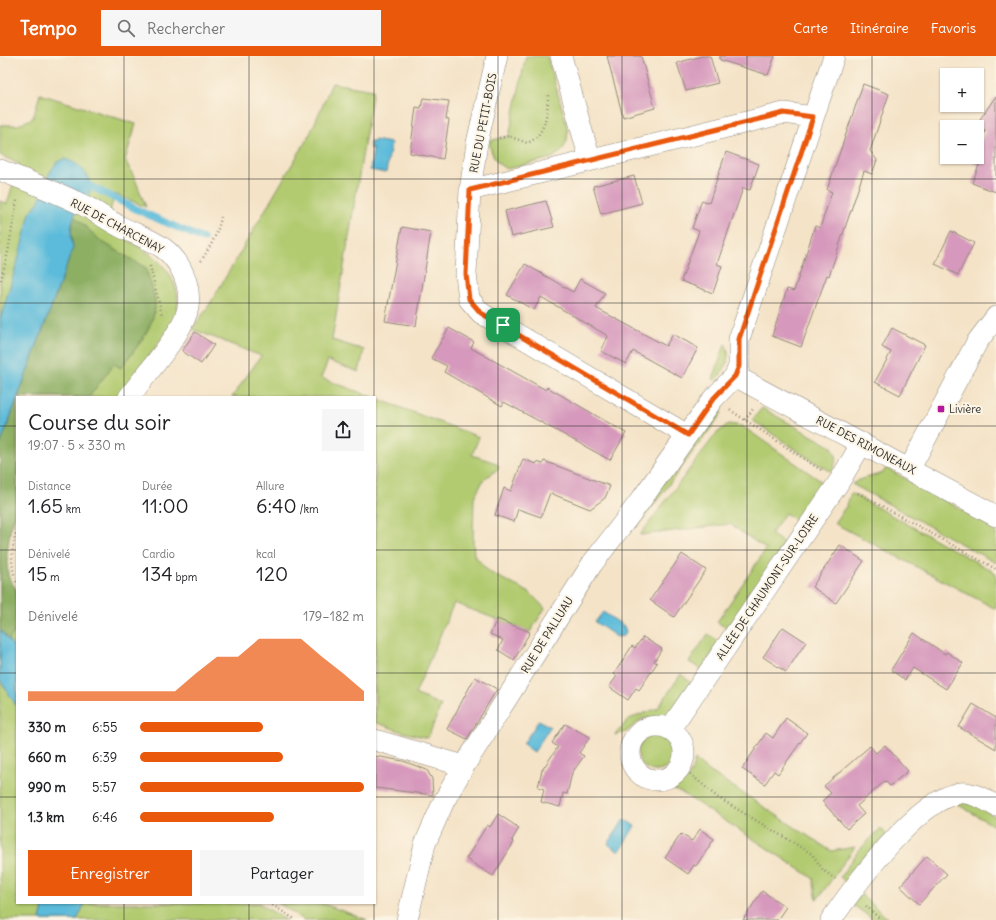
<!DOCTYPE html>
<html lang="fr">
<meta charset="utf-8">
<style>
:root{--surface:#fff;--page:#f6f6f6;--text:#202124;--muted:#757577;--accent:#ea580c}
body{margin:0;font-family:Delius,sans-serif;background:var(--page);color:var(--text);height:100vh;display:flex;flex-direction:column;font-size:15px;white-space:nowrap}
*{box-sizing:border-box;margin:0}
p{font-size:13px;color:var(--muted)}
.icon{flex:none;width:22px;height:22px;fill:none;stroke:currentColor;stroke-width:2;stroke-linecap:round;stroke-linejoin:round}
.map{position:relative;flex:1;overflow:hidden}
.details{position:absolute;left:16px;top:340px;width:360px;height:508px;display:flex;flex-direction:column;background:var(--surface);border-radius:0px;box-shadow:0 1px 3px #0004}
.details>*{flex:none}
.buttons{position:absolute;left:940px;top:12px;display:grid;gap:8px}
.buttons a{display:grid;place-items:center;width:44px;height:44px;border-radius:0px;background:var(--surface);box-shadow:0 1px 3px #0004;font-size:20px}
.pin{position:absolute;display:grid;place-items:center;width:34px;height:34px;color:#fff;margin:-17px;border-radius:8px;box-shadow:0 2px 6px #0006}
.round{display:grid;place-items:center;flex:none;width:42px;height:42px;border-radius:0px;background:var(--page)}
.head{display:flex;align-items:center;justify-content:space-between;height:68px;padding:0 12px}
h1{font-size:22px;font-weight:600;line-height:30px}
.figures{display:grid;grid-template-columns:repeat(3,1fr);gap:6px;height:68px;padding:4px 12px}
.figures div{display:grid;align-content:center}
.figures b{font-size:20px;font-weight:600}
.figures small{font-size:11px;font-weight:400}
.figures p{font-size:11px}
.chart{height:112px;padding:8px 12px}
.chart p{display:flex;justify-content:space-between}
.chart svg{width:100%;height:72px;margin-top:4px;fill:var(--accent);opacity:.7}
.primary-button{display:flex;gap:8px;margin-top:auto;padding:8px 12px}
.primary-button a{flex:1;height:46px;border-radius:0px;background:var(--accent);color:#fff;font-size:16px;font-weight:600;line-height:46px;text-align:center}
.primary-button a+a{background:var(--page);color:var(--text)}
ul{padding:0 12px;list-style:none;font-size:13px}
li{display:grid;grid-template-columns:64px 48px 1fr;align-items:center;height:30px}
li i{height:10px;border-radius:5px;background:var(--accent)}
header{display:flex;align-items:center;gap:24px;box-sizing:border-box;height:56px;padding:0 20px;background:var(--accent);color:#fff}
header strong{font-size:19px}
nav{display:flex;gap:22px;margin-inline-start:auto;font-size:14px}
.search{width:280px;height:36px;background:var(--page);display:flex;align-items:center;gap:10px;box-sizing:border-box;padding:0 14px;border-radius:0px;color:var(--muted);font-size:15px}
.map>svg:first-child{display:block}
</style>
<header>
<strong>Tempo</strong>
<div class="search"><svg class="icon" aria-label="search" viewBox="0 0 24 24"><circle cx="10" cy="10" r="6"/><path d="M15 15l6 6"/></svg>Rechercher</div>
<nav><a>Carte</a><a>Itinéraire</a><a>Favoris</a></nav>
</header>
<div class="map">
<svg width="996" height="864" viewBox="0 0 996 864">
<rect width="100%" height="100%" fill="#fcf5e5"/>
<filter id="ink" filterUnits="userSpaceOnUse"><feTurbulence type="fractalNoise" baseFrequency=".025" numOctaves="2"/><feDisplacementMap in="SourceGraphic" scale="8" xChannelSelector="R" yChannelSelector="G"/><feConvolveMatrix kernelMatrix="1 2 1 2 8 2 1 2 1" color-interpolation-filters="sRGB"/></filter>
<filter id="wash" filterUnits="userSpaceOnUse"><feTurbulence type="fractalNoise" baseFrequency=".012" numOctaves="4" result="noise"/><feDisplacementMap in="SourceGraphic" scale="16" xChannelSelector="R" yChannelSelector="G"/><feGaussianBlur stdDeviation="0.9" result="paint"/><feColorMatrix in="noise" values="0 0 0 0 0 0 0 0 0 0 0 0 0 0 0 0 0 1.4 0 .05"/><feComposite in="paint" operator="in"/></filter>
<g filter="url(#wash)">
<rect width="100%" height="100%" fill="#f4e3c7"/>
<!-- green -->
<path fill="#b2cb71" stroke="#6e7b4e" d="M526,0H547L568,73L567,85L562,95L552,102L507,113C495,108 491,97 489,85L509,80Z
M332,27L373,34L332,284L364,294L359,316L328,305L321,322L373,341H232L261,300L192,273L208,251L310,78Z
M40,38L136,68L125,104L135,123L146,151L115,138L105,172C143,192 188,212 176,264L118,341H17V455C10,474 2,498 8,519C9,524 14,530 17,535V847H259L286,864H0V145L7,148L19,108L0,99V69H18L33,62Z
M725,288C733,298 724,319 714,324L713,323Z
M375,342L479,381L472,399L496,407L499,411L498,413L484,423L474,442L473,485L474,499L489,516L530,537L545,552L530,576L454,547L415,638L441,649L428,682L402,676L375,666Z
M762,352L832,391L837,402L832,416L808,402L752,364Z
M718,354L722,357L638,470L634,466Z
M728,368L742,370L825,428L799,467L785,457L771,478L785,488L728,573L717,566L766,493L730,468L640,479L716,378Z
M886,412L996,473V507L852,428L859,424L883,417Z
M851,437L996,517V553L834,467L847,449Z
M708,578L719,586L702,614L689,606Z
M681,618L691,627L668,660L642,663L626,676L615,679L629,663L658,652Z
M638 697a18 18 0 1 1 36 0a18 18 0 1 1-36 0Z
M695,704L703,711L831,795L855,791L817,844L813,822L682,737L674,734C686,726 692,718 695,704Z
M961,747L978,749L996,761V771L957,748Z
M881,772L887,779L866,800L846,826L840,821L859,794Z
M861,838L889,864H874L853,849Z
M278,847H321L367,864H304Z"/>
<!-- forest -->
<path fill="#8daf63" stroke="#5c6d47" d="M74,160L101,185L146,212C149,223 154,235 155,246C156,271 134,294 121,312L114,308L89,341H18L73,192L71,173Z
M17,344V455L11,470L7,498L8,520L17,535V572L9,584L0,574V389Z"/>
<!-- water -->
<path fill="#5cbbda" stroke="#447382" d="M375,84L391,87L386,117L370,114L373,93L370,92V86H374Z
M64,103C80,106 96,123 88,140C84,147 76,153 74,161C70,171 71,182 73,192L0,389V263L17,207L30,157L39,145L47,121L57,106Z
M603,556L624,570L626,576L623,580L617,581L595,566Z
M0,574L17,594V651L0,624Z
M539,664L550,671L534,696L523,688Z
M624,763L635,770L619,796L608,788Z
M44,847H85L77,864H40Z"/>
<g fill="none" stroke-linecap="round" stroke-linejoin="round">
<!-- stream -->
<path stroke="#5cbbda" stroke-width="7" d="M80,125L142,156L203,183"/>
</g>
<g id="blocks">
<!-- building -->
<path fill="#d698bc" d="M607,0H641L655,52L623,61Z
M702,0H710L718,27L686,35L677,7Z
M720,0H775L768,19L720,4Z
M863,28L889,38L870,95L877,104L872,118L864,115L829,220L827,219L801,291L772,280L787,233L794,235L815,170L820,172L832,136L827,134Z
M996,40V136L972,127L979,109L973,107L975,101H977V96L985,75L976,69Z
M423,42L449,45L446,63L449,64L443,103L410,97L416,51L421,52Z
M726,96L759,108L750,134L743,132L717,208L722,210L713,237L681,225L699,175L692,172L702,144L709,147Z
M634,120L642,147L601,158L593,130Z
M546,145L554,171L511,181L505,155Z
M402,171L431,176L416,270L385,265Z
M951,175L974,187L958,219L935,208Z
M525,208L573,236L580,223L605,237L596,252L666,290L673,278L698,292L682,322L633,295L626,308L601,295L608,280L541,241L534,254L507,239Z
M449,272L474,286L471,292L546,334L547,331L626,377L610,404L504,346L502,350L444,316L447,310L431,302Z
M892,272L925,289L900,339L875,326L891,296L882,291Z
M195,276L214,289L201,308L182,295Z
M523,403L536,408L537,406L543,408L544,405L610,430L605,442L590,453L550,437L541,461L518,453L514,466L495,459L504,432L511,435Z
M840,489L864,505L836,547L812,531Z
M682,498L706,514L674,561L650,544Z
M497,563L530,576L514,604L498,594L503,584L490,578Z
M783,571L806,586L786,616L763,601Z
M914,577L945,598L947,596L963,607L946,633L913,612L905,624L891,614Z
M643,581L662,593L654,605L657,607L639,634L636,632L628,644L609,631L617,620L614,618L632,590L635,592Z
M475,621L497,633L467,683L447,673Z
M973,648L996,662V693L959,671Z
M786,662L807,677L778,718L774,715L765,728L742,713L766,677L773,682Z
M565,668L590,681L579,697L584,700L572,717L567,738L563,737L560,751L541,746L544,733L538,731L542,714L558,691L552,687Z
M885,689L908,715L890,730L885,725L857,750L864,758L847,773L822,745L831,737L824,730L870,690L876,697Z
M375,700L403,705L427,714L432,723L433,739L375,732Z
M498,758L519,772L512,784L514,786L493,820L466,803L487,769L490,771Z
M700,773L714,783L696,810L694,809L688,818L665,802L681,778L692,785Z
M927,800L947,818L919,848L900,830Z
M762,835L786,851L777,864H743Z"/>
</g>
</g>
<g filter="url(#ink)">
<use href="#blocks" fill-opacity="0" stroke="#908779" stroke-width="1"/>
<g fill="none" stroke-linecap="round" stroke-linejoin="round">
<!-- minor casing -->
<g stroke="#908779" stroke-width="22">
<path id="minor" d="M561,0L590,104
M0,114C29,126 59,137 87,151C98,157 109,165 121,171C137,179 159,186 171,199C185,214 192,236 187,256C179,282 146,318 129,341
M470,134L477,87L497,0
M735,320L996,460
M687,379L481,257L469,243L466,218L470,134L784,57L813,61
M910,412L977,286L996,261
M630 697a27 27 0 1 1 54 0a27 27 0 1 1-54 0Z
M670,673L839,426L862,387
M375,684L464,710
M407,864L425,788L444,745L464,710L592,508L641,444L713,343L735,320L739,310V283L834,0
M831,864C855,829 917,744 959,737C971,735 986,744 996,750"/>
</g>
<!-- path -->
<path stroke="#908779" stroke-width="2.5" stroke-dasharray="1 3" stroke-linecap="butt" d="M499,82L509,80L527,87C545,81 548,56 548,39
M201,205C210,191 218,178 221,161
M150,210L162,259
M0,228L8,196L17,144
M730,354L821,414
M745,364L753,353
M858,437L996,513
M17,474C11,491 10,511 17,527
M681,710L717,741L812,798L823,814L835,823
M269,847L296,864
M866,850L881,864"/>
<!-- minor -->
<use href="#minor" stroke="#fff" stroke-width="21"/>
</g>
</g>
<g fill="none" stroke-linecap="round" stroke-linejoin="round" filter="url(#ink)">
<!-- route casing -->
<g stroke="#fff" stroke-width="8">
<path id="route" d="M784,57L813,61L739,283V310L735,320L713,343L688,379L481,257L469,243L466,218L470,134Z"/>
</g>
<!-- route -->
<use href="#route" stroke="#ea580c" stroke-width="5"/>
</g>
<!-- grid -->
<path fill="none" stroke="#2b2b2b" stroke-width="1" stroke-opacity="0.55" d="M124,0V341M249,0V341M374,0V341M498,0V864M622,0V864M747,0V864M872,0V864M0,123H996M0,247H996M0,370H17M375,370H996M0,494H17M375,494H996M0,617H17M375,617H996M0,741H17M375,741H996M124,847V864M249,847V864M374,847V864"/>
<!-- markers -->
<rect fill="#b5179e" stroke="#fcf5e5" stroke-width="1.5" x="937" y="349" width="8" height="8" rx="2"/>
<g text-anchor="middle" stroke-width="4" stroke-linejoin="round" paint-order="stroke">
<!-- street labels -->
<g font-size="11" fill="#2b2b2b" stroke="#fcf5e5">
<text transform="translate(483 67) rotate(-79)" y="4">RUE DU PETIT-BOIS</text>
<text transform="translate(117 170) rotate(28)" y="4">RUE DE CHARCENAY</text>
<text transform="translate(866 389) rotate(28)" y="4">RUE DES RIMONEAUX</text>
<text transform="translate(767 531) rotate(-56)" y="4">ALLÉE DE CHAUMONT-SUR-LOIRE</text>
<text transform="translate(547 579) rotate(-58)" y="4">RUE DE PALLUAU</text>
</g>
<!-- poi labels -->
<g font-size="11" fill="#2b2b2b" stroke="#fcf5e5" text-anchor="start">
<text x="949" y="357">Livière</text>
</g>
</g>
</svg>
<div class="buttons">
<a>+</a>
<a>−</a>
</div>
<div class="pin" style="left:503px;top:269px;background:#1e9e55"><svg class="icon" aria-label="arrive" viewBox="0 0 24 24"><path d="M6 21V4h12l-3 4 3 4H6"/></svg></div>
<section class="details">
<div class="head"><div><h1>Course du soir</h1><p>19:07 · 5 × 330 m</p></div><a class="round"><svg class="icon" aria-label="share" viewBox="0 0 24 24"><path d="M12 15V3M7 8l5-5 5 5M5 13v7h14v-7"/></svg></a></div>
<div class="figures">
<div><p>Distance</p><b>1.65<small> km</small></b></div>
<div><p>Durée</p><b>11:00</b></div>
<div><p>Allure</p><b>6:40<small> /km</small></b></div>
</div>
<div class="figures">
<div><p>Dénivelé</p><b>15<small> m</small></b></div>
<div><p>Cardio</p><b>134<small> bpm</small></b></div>
<div><p>kcal</p><b>120</b></div>
</div>
<div class="chart"><p><span>Dénivelé</span>179–182 m</p>
<svg viewBox="0 0 160 44" preserveAspectRatio="none"><path d="M0 44V38L10 38L20 38L30 38L40 38L50 38L60 38L70 38L80 27L90 17L100 17L110 6L120 6L130 6L140 17L150 27L160 38V44z"/></svg>
</div>
<ul>
<li><b>330 m</b>6:55<i style="width:55%"></i></li>
<li><b>660 m</b>6:39<i style="width:64%"></i></li>
<li><b>990 m</b>5:57<i style="width:100%"></i></li>
<li><b>1.3 km</b>6:46<i style="width:60%"></i></li>
</ul>
<div class="primary-button"><a>Enregistrer</a><a>Partager</a></div>
</section>
</div>
